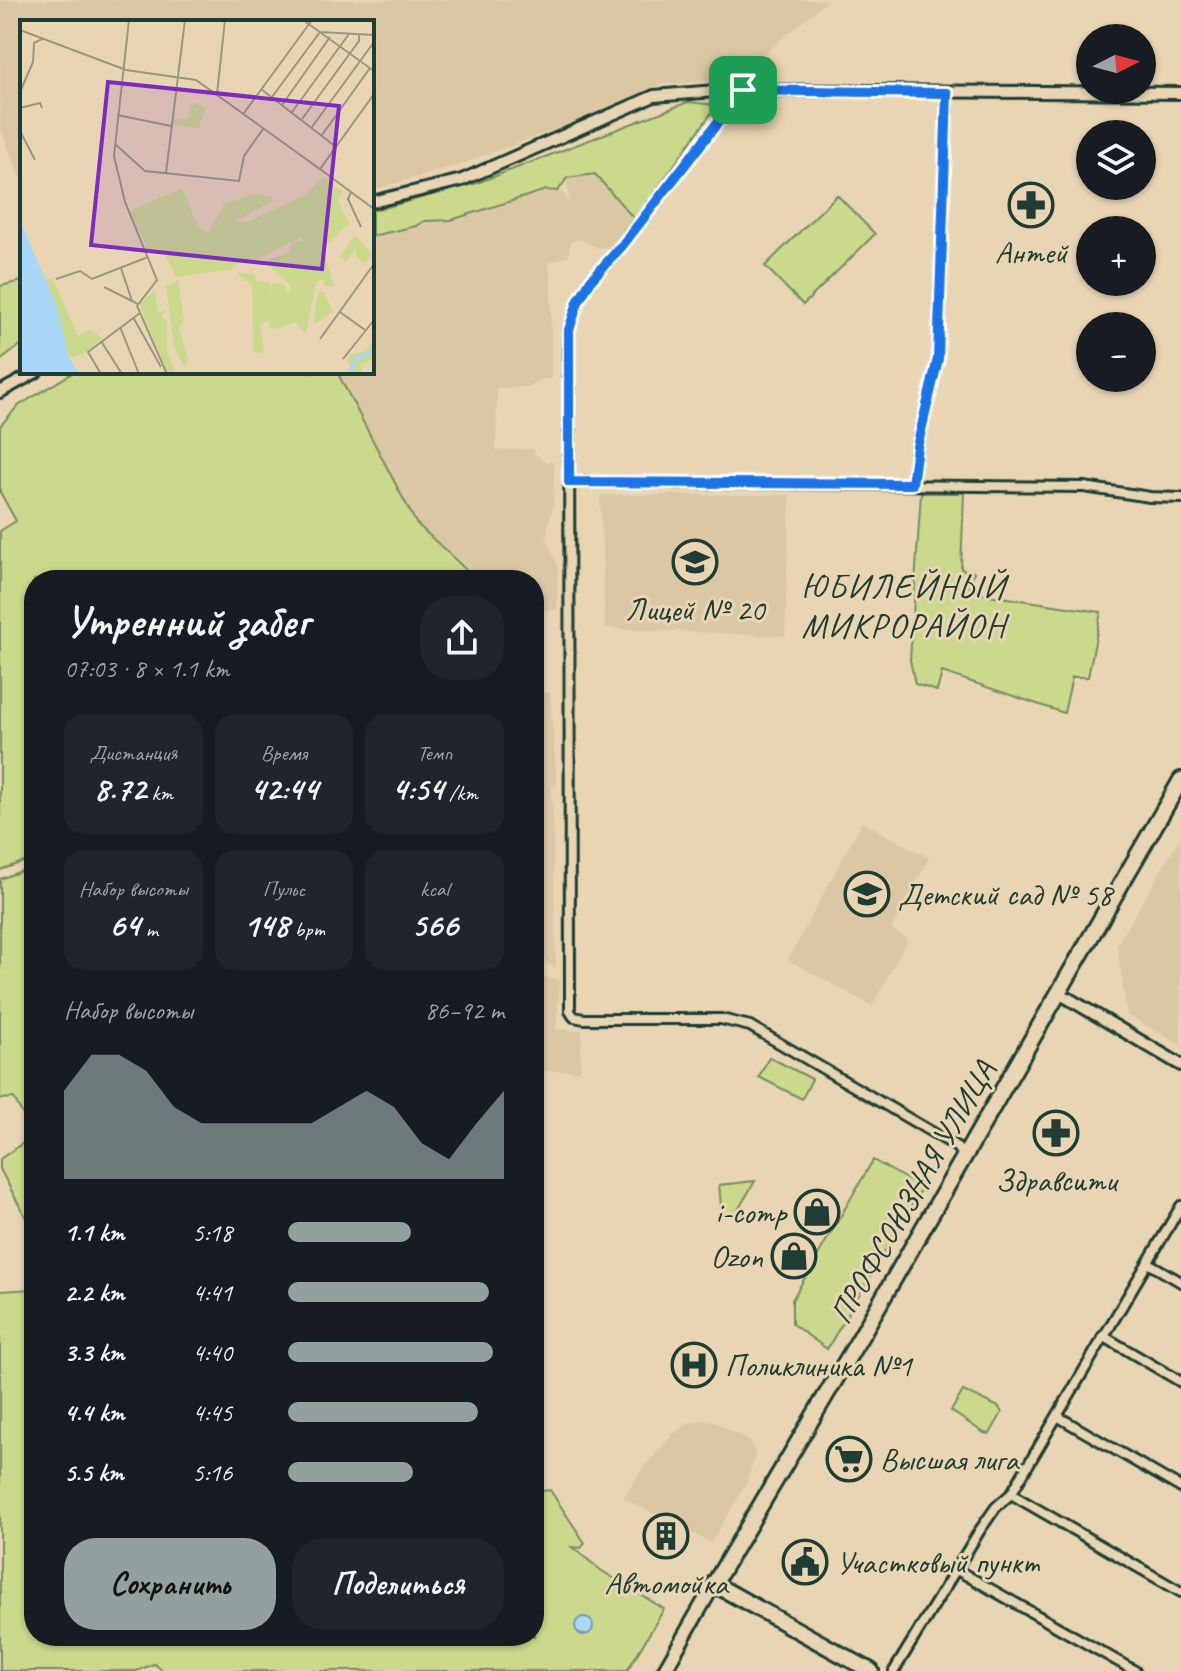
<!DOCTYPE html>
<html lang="ru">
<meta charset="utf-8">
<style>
:root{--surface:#171b24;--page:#20242c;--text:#f1f3f6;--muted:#9ea1a6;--accent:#92a19f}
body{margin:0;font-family:Caveat,sans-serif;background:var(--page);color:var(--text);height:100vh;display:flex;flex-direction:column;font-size:30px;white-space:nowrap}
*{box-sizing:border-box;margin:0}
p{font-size:26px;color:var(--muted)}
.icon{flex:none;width:44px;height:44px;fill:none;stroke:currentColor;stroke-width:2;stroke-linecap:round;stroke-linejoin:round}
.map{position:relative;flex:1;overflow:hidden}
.sheet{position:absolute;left:24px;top:570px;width:520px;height:1076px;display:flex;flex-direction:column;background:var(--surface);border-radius:32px;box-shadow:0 2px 6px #0004}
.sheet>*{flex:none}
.needle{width:52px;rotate:84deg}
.fabs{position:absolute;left:1076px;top:24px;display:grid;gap:16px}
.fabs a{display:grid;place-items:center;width:80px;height:80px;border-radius:50%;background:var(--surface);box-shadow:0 2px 6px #0004;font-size:40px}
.pin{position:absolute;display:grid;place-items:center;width:68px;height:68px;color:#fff;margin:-34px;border-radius:16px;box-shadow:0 4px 12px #0006}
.round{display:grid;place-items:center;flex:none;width:84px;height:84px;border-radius:32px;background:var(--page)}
.headline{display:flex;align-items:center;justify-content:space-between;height:136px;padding:0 40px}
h1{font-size:44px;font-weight:700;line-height:60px}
.stats{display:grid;grid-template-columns:repeat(3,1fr);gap:12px;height:136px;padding:8px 40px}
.stats div{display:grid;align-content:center;border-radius:20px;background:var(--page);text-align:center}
.stats b{font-size:34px;font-weight:700}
.stats small{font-size:22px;font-weight:400}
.stats p{font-size:22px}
.chart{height:224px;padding:16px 40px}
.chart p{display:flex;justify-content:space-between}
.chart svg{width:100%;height:144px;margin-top:8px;fill:var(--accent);opacity:.7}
.button{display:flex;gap:16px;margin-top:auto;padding:16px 40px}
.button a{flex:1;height:92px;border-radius:32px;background:var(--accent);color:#111;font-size:32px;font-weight:700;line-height:92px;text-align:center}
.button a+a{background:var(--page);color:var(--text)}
ul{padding:0 40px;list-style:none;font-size:26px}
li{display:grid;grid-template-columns:128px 96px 1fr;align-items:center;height:60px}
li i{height:20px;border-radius:10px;background:var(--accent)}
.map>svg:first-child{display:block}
</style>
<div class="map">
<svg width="1181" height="1671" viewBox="0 0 1181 1671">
<rect width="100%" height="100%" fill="#e9d5b3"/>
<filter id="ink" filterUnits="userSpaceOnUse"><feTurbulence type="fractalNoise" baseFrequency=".0125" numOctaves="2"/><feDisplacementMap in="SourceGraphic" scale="16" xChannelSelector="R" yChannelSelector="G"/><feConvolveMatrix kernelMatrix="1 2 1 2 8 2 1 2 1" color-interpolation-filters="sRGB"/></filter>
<g filter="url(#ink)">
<!-- built -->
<path fill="#dbc7a4" d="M0,0H828L733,80L663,84L591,116L459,165L372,190V22H22V183L0,127Z
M596,174L635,220L609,246L598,248L581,239L571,242L568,256L548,263L551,275V379H543L529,387L497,388L496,450L534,449V453L545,462H554L553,505L546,536L558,567L557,610H534V580H481L416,523L337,372H372V236L416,226L424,221L451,220L546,190L563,193L570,203L566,178Z
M600,495H790L785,636L605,628Z
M534,692L550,693L557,784L552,788L556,968L545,962V951H535Z
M862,822L929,858L891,929L908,939L872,1006L788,960Z
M1181,837V1045L1127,1015L1117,945Z
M534,974L560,981L556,1029L582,1031L580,1071H534Z
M703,1420L713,1421L749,1441L756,1453L746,1484L711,1543L623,1498L643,1468L673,1434L689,1423Z"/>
<!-- green -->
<path fill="#cad98c" stroke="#748b60" stroke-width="2" d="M688,102L717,105L635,220L595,174L567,178L558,191L546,190L451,220L424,221L416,226L372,236V211L477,183Z
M837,195L875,234L803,305L765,266Z
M22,281V344L0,361V286Z
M74,372H337L416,523L477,580H34V864L23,862L0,870V531L16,521L0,492V426L18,406Z
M921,493H964L961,569L974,572L968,592L1101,612L1088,677H1072L1064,713L942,672L937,691L915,684L910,660Z
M29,868L34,874V1233L0,1169V1159L27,1140L31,1130L14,1098L0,1099V879Z
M769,1057L812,1079L802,1099L759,1077Z
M873,1160L922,1188L827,1349L792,1324V1300Z
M755,1181L735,1215L722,1216L719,1185Z
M33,1289L34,1636H534V1492L550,1490L585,1543L581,1548L572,1547L602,1571L664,1609L627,1671H164L154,1664L136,1671H0V1291Z
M963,1391L999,1407L1002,1413L990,1434L984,1433L951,1411Z"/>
<!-- water -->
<path fill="#abd7f7" stroke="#7399a9" stroke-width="2" d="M575 1626a9 9 0 1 1 18 0a9 9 0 1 1-18 0Z"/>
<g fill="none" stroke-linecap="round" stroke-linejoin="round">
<!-- minor casing -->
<g stroke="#1f3d34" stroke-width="14">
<path id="minor" d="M743,90L621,247L591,280L578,302L569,330L570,1011L574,1017L584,1019H721L750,1026L954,1145L965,1156
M569,482L1084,487L1150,497L1181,498
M912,484L917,447L938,359L947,93
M1148,1263L1181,1282
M1103,1336L1181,1382
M1057,1416L1181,1488
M1011,1494L1181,1592
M957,1570L1135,1671
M894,1671L980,1530L996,1507L1011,1494L1181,1206"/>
</g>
<!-- tertiary casing -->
<g stroke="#1f3d34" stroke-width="16">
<path id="tertiary" d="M372,202L462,180L654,96L728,90L1181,93
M0,392L36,372
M1059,993L1181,1065"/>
</g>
<!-- secondary casing -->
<g stroke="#1f3d34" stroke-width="18">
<path id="secondary" d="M664,1671L714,1584"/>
</g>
<!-- trunk casing -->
<g stroke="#1f3d34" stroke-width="20">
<path id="trunk" d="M871,1671L714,1584L861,1336L1181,780"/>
</g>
<!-- minor -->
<use href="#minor" stroke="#e9d5b3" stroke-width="8"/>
<!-- tertiary -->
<use href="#tertiary" stroke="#e9d5b3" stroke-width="10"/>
<!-- secondary -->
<use href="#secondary" stroke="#e9d5b3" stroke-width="12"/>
<!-- trunk -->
<use href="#trunk" stroke="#e9d5b3" stroke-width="14"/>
</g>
</g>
<g fill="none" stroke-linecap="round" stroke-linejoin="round" filter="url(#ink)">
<!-- route casing -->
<g stroke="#fff" stroke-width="16">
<path id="route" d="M743,90L947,93L938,359L917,447L912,484L569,482V330L578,302L591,280L621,247Z"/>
</g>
<!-- route -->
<use href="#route" stroke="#1a73e8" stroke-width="10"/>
</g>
<!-- icons -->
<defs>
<g id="pharmacy-ring" transform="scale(2.3)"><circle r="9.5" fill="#e9d5b3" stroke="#1f3d34" stroke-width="1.5"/><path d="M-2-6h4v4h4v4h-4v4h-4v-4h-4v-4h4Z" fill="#1f3d34"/></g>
<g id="school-ring" transform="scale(2.3)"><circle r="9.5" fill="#e9d5b3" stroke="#1f3d34" stroke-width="1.5"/><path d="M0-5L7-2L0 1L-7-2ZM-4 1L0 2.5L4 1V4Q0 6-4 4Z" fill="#1f3d34"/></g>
<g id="shop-ring" transform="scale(2.3)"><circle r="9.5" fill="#e9d5b3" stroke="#1f3d34" stroke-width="1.5"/><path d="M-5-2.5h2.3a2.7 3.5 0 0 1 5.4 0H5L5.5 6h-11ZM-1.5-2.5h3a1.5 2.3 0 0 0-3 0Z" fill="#1f3d34"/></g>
<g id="hospital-ring" transform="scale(2.3)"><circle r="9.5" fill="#e9d5b3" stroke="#1f3d34" stroke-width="1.5"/><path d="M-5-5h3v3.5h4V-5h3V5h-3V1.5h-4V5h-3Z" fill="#1f3d34"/></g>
<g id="supermarket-ring" transform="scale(2.3)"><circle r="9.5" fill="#e9d5b3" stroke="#1f3d34" stroke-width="1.5"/><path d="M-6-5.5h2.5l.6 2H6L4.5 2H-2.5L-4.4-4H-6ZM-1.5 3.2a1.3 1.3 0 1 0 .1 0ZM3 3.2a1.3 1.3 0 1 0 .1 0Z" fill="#1f3d34"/></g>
<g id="building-ring" transform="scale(2.3)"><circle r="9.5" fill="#e9d5b3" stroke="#1f3d34" stroke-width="1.5"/><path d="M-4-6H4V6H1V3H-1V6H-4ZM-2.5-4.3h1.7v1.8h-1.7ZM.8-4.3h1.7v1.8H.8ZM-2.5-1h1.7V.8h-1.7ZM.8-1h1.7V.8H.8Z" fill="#1f3d34"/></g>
<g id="civic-ring" transform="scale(2.3)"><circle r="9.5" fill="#e9d5b3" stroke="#1f3d34" stroke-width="1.5"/><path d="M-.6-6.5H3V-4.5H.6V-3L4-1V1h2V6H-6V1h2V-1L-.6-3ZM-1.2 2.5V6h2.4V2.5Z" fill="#1f3d34"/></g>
</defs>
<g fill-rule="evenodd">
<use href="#pharmacy-ring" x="1031" y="205"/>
<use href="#school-ring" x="695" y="562"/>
<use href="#school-ring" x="867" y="894"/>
<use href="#pharmacy-ring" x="1056" y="1133"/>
<use href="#shop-ring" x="817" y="1212"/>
<use href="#shop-ring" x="794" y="1256"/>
<use href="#hospital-ring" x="694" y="1365"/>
<use href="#supermarket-ring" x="849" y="1459"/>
<use href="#building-ring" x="666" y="1536"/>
<use href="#civic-ring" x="805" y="1562"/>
</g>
<g text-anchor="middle" stroke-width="6" stroke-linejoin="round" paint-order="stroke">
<!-- poi labels -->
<g font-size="32" fill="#1f3d34" stroke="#e9d5b3">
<text x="1031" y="263">Антей</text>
<text x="695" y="620">Лицей № 20</text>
<text x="898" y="905" text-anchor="start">Детский сад № 58</text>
<text x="1056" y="1191">Здравсити</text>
<text x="786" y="1223" text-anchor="end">i-comp</text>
<text x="763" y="1267" text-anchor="end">Ozon</text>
<text x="725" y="1376" text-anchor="start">Поликлиника №1</text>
<text x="880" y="1470" text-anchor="start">Высшая лига</text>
<text x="836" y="1573" text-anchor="start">Участковый пункт</text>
<text x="666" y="1594">Автомойка</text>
</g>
<!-- street labels -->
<g font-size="32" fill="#1f3d34" stroke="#e9d5b3">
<text transform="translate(912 1192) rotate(-60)" y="11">ПРОФСОЮЗНАЯ УЛИЦА</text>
</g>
<!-- neighbourhood labels -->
<g font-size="34" letter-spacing="2" fill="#1f3d34" stroke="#e9d5b3">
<text x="904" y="598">ЮБИЛЕЙНЫЙ<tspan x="904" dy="39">МИКРОРАЙОН</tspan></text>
</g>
</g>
<!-- overview -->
<g transform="translate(20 20)">
<rect width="354" height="354" fill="#e9d5b3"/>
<path d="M172,82L185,88L179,108L153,105V99H167ZM303,157L323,172L317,179L329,203L303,228L314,266L306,267L302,259L296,263L286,314L275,302L256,309L249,307L250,301L240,304L244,331L240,333L233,332L232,265L216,253L234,254L237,261L250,263L252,274V263L263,264L269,274L271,266L249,246L250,239L268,233L273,222L283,221L281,217L232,242L223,239L212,249L156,257L143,231L135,234L127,228L110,191L162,168L178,206L188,213L204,184L234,174L252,176L253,181L215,201L227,202L285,175ZM335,214L352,235L344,243L336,237V228L326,242L320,237ZM26,258L33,259L58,316L70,309L82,318L68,332L49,338ZM158,260L164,301L159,307L168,341L164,347L154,326L146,266ZM135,270L138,292L145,291L141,298L147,300V332L156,354H148L119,284ZM303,271L313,292L293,305L298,272ZM354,319V339L340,345L343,350L338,354H320L332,349L327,340L332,334L346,331Z" fill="#cad98c"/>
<path d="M0,201L37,286L49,338L60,354H0Z" fill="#abd7f7"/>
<path fill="none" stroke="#abd7f7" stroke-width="4" d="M329,354L337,338L354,331"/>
<path fill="none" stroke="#989880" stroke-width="2" d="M109,0L94,136L105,182L137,260L117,286L147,354M283,0L354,51M0,10L106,50L176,60L300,149L354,74M241,69L316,127M0,72L13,42L14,23L22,19M197,74L205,0M252,77L300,12L354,15M262,85L310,17M0,88L20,83L22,88M272,92L329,14M224,93L292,0M97,95L151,106M282,99L339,21V14M292,107L354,22M0,111L15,140M302,115L350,48M95,124L125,151L219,161L224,136L243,109M300,149L354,189M146,153L165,0M331,172L328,179L341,207M101,248L112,281M36,259L60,251L72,259L128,237M84,267L118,284M320,292L345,310M113,297L141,347M100,307L119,354M300,319L354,244M81,321L102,354M323,339L354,300M81,354L68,332L120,293"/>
<path fill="#7b2cbf" fill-opacity="0.15" stroke="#7b2cbf" stroke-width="4" d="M88,62L319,86L302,249L71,225Z"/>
<rect width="354" height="354" fill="none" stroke="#1f3d34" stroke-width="4"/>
</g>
</svg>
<div class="fabs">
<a><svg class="needle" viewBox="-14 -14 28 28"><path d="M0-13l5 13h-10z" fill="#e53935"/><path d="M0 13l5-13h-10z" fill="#9ea1a6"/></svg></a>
<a><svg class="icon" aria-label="layers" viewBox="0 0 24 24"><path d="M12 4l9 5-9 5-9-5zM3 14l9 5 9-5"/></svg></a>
<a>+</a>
<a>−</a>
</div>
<div class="pin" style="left:743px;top:90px;background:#1e9e55"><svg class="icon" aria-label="arrive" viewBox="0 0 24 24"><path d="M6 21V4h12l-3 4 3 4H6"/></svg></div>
<section class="sheet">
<div class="headline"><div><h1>Утренний забег</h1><p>07:03 · 8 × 1.1 km</p></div><a class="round"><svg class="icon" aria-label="share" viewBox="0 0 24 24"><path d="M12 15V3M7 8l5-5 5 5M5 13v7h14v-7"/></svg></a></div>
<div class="stats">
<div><p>Дистанция</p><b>8.72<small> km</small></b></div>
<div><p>Время</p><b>42:44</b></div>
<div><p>Темп</p><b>4:54<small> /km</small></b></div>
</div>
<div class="stats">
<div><p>Набор высоты</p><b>64<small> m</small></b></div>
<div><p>Пульс</p><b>148<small> bpm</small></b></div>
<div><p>kcal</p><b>566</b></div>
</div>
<div class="chart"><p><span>Набор высоты</span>86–92 m</p>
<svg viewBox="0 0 160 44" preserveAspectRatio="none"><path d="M0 44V17L10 6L20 6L30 11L40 22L50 27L60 27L70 27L80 27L90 27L100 22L110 17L120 22L130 33L140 38L150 27L160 17V44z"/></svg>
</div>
<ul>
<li><b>1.1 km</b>5:18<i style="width:57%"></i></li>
<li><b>2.2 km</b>4:41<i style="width:93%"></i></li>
<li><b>3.3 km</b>4:40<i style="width:95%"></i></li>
<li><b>4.4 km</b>4:45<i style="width:88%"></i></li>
<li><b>5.5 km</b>5:16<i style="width:58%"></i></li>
</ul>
<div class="button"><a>Сохранить</a><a>Поделиться</a></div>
</section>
</div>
